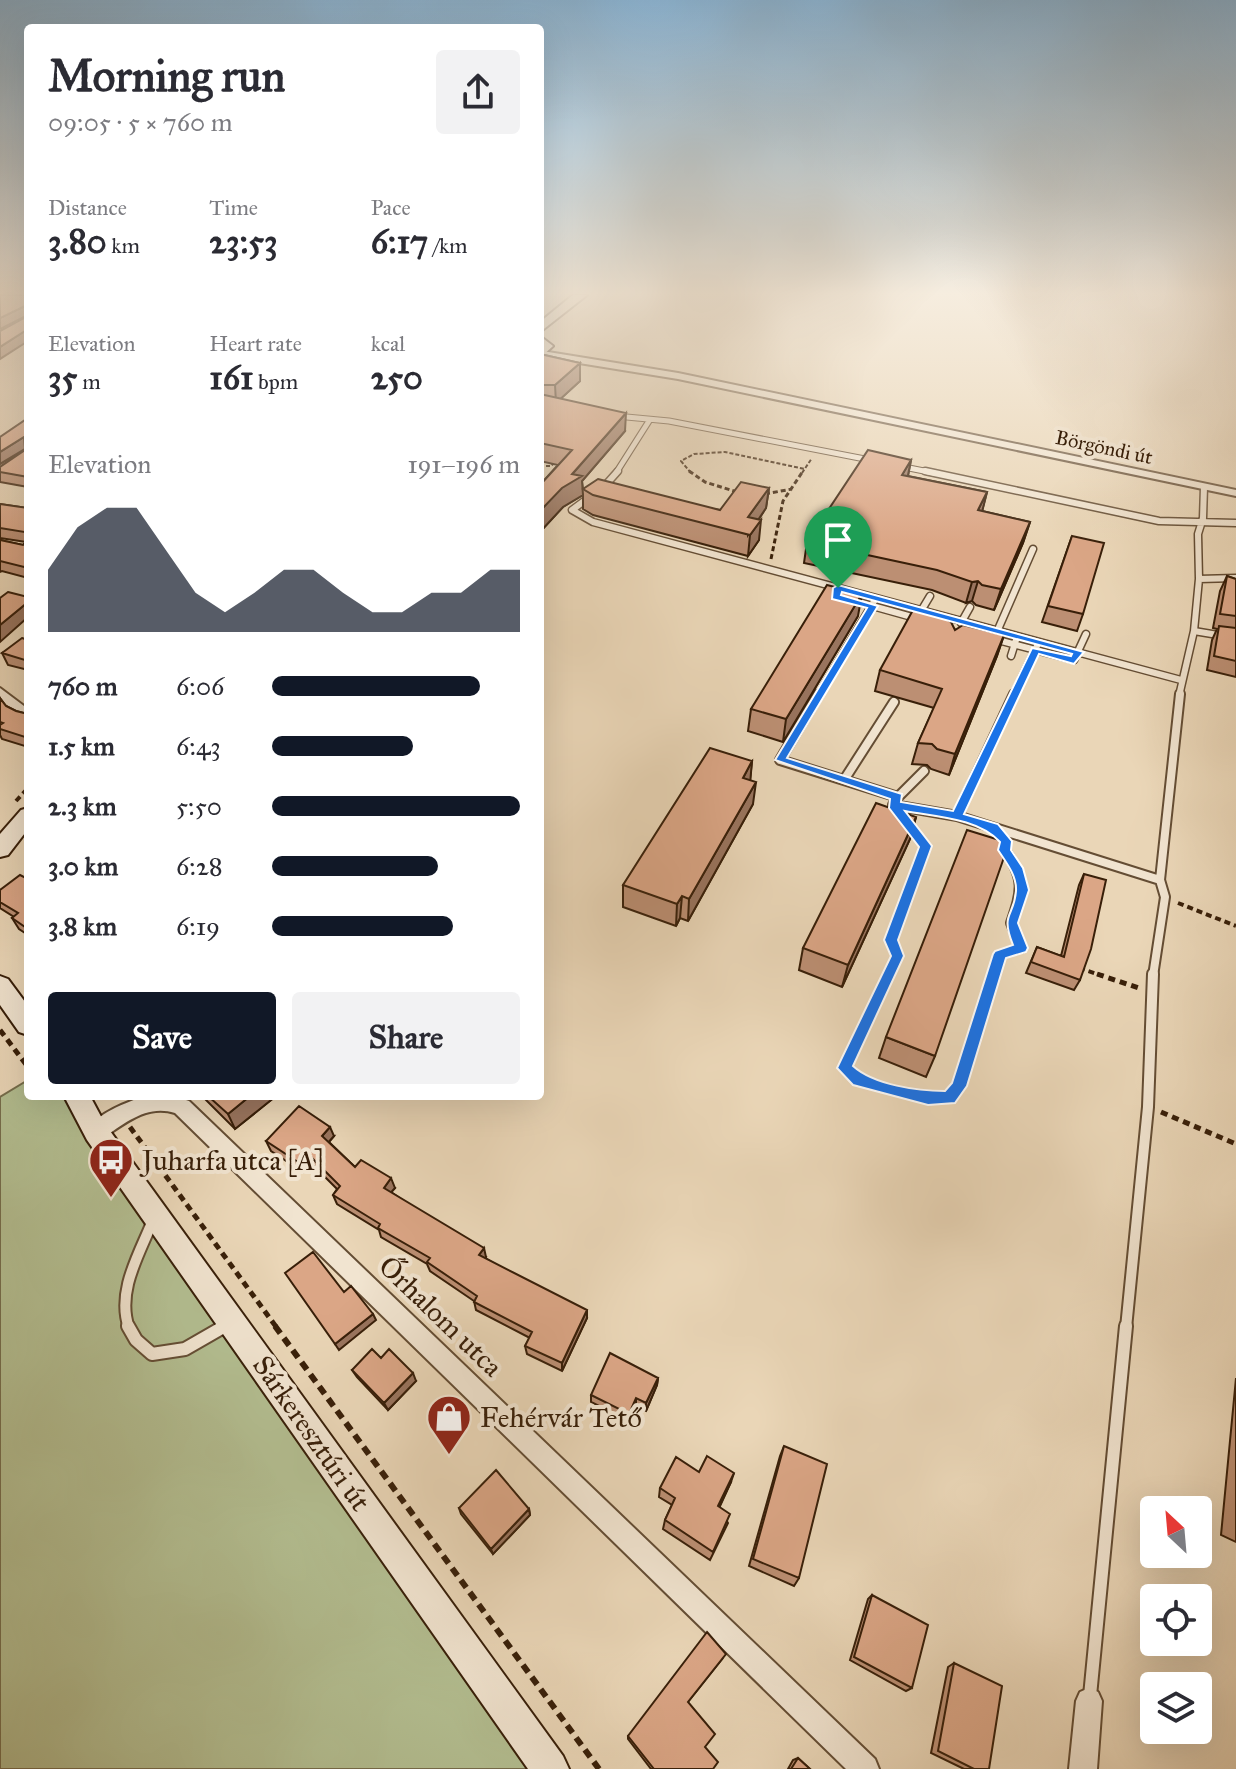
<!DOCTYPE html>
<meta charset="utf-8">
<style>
:root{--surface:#fff;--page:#f2f2f3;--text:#2b2b33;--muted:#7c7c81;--accent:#111827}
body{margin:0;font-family:"IM FELL Great Primer",serif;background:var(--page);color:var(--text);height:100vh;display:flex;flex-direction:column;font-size:30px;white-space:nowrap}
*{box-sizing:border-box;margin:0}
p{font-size:26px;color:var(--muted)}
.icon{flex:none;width:44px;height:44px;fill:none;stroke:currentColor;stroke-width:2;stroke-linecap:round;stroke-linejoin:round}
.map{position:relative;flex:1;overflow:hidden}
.sheet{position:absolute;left:24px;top:24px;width:520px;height:1076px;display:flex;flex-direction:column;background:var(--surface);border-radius:8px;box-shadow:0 8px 32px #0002}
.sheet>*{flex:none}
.needle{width:52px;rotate:334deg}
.controls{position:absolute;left:1140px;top:1496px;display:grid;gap:16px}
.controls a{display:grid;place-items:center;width:72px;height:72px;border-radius:8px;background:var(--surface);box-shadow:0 8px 32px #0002;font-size:40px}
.pin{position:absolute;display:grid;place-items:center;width:68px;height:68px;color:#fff;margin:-82px -34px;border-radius:50% 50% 50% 0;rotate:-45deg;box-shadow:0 0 8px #0007}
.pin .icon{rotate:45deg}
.round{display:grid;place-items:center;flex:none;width:84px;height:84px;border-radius:8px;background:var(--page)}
.overview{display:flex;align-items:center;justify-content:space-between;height:136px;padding:0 24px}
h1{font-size:44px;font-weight:800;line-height:60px}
.stats{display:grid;grid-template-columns:repeat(3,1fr);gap:12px;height:136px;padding:8px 24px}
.stats div{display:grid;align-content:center}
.stats b{font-size:34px;font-weight:800}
.stats small{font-size:22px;font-weight:400}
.stats p{font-size:22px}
.chart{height:224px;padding:16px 24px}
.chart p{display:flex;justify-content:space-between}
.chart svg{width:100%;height:144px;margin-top:8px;fill:var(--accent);opacity:.7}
.cta{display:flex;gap:16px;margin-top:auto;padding:16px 24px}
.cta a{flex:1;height:92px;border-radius:8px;background:var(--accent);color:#fff;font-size:32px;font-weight:800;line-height:92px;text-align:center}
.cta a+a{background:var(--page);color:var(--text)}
ul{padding:0 24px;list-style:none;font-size:26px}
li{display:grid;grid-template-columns:128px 96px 1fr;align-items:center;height:60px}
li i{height:20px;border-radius:10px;background:var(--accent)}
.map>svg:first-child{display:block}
</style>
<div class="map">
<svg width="1236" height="1769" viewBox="0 0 1236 1769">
<rect width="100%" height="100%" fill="#ead6b7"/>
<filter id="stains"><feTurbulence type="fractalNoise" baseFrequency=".0025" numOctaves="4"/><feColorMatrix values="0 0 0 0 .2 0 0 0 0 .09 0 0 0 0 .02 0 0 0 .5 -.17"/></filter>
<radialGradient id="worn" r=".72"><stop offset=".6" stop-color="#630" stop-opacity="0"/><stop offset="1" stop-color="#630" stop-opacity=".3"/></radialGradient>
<!-- green -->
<path fill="#b3be91" stroke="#766e4d" stroke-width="2" d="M28,1080V1096H76L538,1769H0V1097Z"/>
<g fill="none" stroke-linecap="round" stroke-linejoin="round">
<!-- service-far4 casing -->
<g stroke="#644d34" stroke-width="7">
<path id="service-far4" d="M616,416L669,421L870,460
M899,466L934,473
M616,473L649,421"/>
</g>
<!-- service-far3 casing -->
<g stroke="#644d34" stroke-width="9">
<path id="service-far3" d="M925,471L1159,521L1236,523
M602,489L618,471
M591,496L572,510L593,522L1181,680
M1199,579L1236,578
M851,600L919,619
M921,611L930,596
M961,623L970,607
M1194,631L1236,638
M996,634L1033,549
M994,639L1074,660L1086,634
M1011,656L1016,640
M818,696L876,598
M1013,696L1037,646
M1179,696L1194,631L1199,579L1198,534L1203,518L1204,487"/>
</g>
<!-- service-far2 casing -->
<g stroke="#644d34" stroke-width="12">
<path id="service-far2" d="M819,694L780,760L898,797L893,805L957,816L1160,880L1180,694
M844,780L894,702
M898,797L924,771
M957,816L1014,694
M994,828L1006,841L1005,850C1025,880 1022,890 1011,923L1021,948
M1153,976L1165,897L1160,880"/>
</g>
<!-- service-far1 casing -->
<g stroke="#644d34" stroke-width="14">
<path id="service-far1" d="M129,1328C116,1291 140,1253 153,1220
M222,1328L228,1324
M1126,1328L1148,1107L1153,974"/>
</g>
<!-- service casing -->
<g stroke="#644d34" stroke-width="16">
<path id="service" d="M128,1326L136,1340L152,1354L185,1349L225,1326
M1090,1696L1126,1326"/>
</g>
<!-- minor casing -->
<g stroke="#644d34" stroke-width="4">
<path id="minor" d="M542,351L678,373L1236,490V496L678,379L542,357Z
M0,688L28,709V722L23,720L0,699Z
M145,1096H174L189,1101L875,1759L879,1769H846L175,1113C147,1104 125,1123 103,1138L96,1141L89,1138L86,1132C95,1114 127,1102 145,1096Z
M1089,1688L1098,1692L1102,1701L1097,1769H1069L1076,1701L1080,1692Z"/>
</g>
<!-- secondary casing -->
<g stroke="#381f09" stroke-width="4">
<path id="secondary" d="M573,295H587L540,332V322Z
M540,336L553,346L540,358Z
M28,808V829L8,855L0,857V834L21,810Z
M0,976L8,979L28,1006V1035L19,1032L0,1005Z
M64,1096H90L105,1124L563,1756L569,1769H528L87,1140Z"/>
</g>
<!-- path-far4 -->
<path stroke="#381f09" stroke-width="2" stroke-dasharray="4 2" stroke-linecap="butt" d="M540,466H551L556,461
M691,473L681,461L694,454L725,452L805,469
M802,473L812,458"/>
<!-- path-far3 -->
<path stroke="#381f09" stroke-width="3" stroke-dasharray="5 3" stroke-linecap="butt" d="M689,471L705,482L737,492
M765,494L792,489
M771,559L783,501L803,471"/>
<!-- path-far2 -->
<path stroke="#381f09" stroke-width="4" stroke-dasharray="6 4" stroke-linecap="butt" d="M16,801L28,788
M1178,903L1236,926
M1079,968L1103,976
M889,976L898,956L891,940L925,846L910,830
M993,976L1000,954L1011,951"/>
<!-- path-far1 -->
<path stroke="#381f09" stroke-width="5" stroke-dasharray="7 5" stroke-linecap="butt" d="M890,974L845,1068C875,1092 912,1097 949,1098L959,1086L994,974
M1097,974L1139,988
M0,1030L28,1067
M1161,1112L1236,1144
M130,1127L277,1328"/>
<!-- path -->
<path stroke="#381f09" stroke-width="6" stroke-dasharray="9 6" stroke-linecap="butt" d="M275,1326L599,1769"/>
<!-- service-far4 -->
<use href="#service-far4" stroke="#f1e4d0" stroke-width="5"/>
<!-- service-far3 -->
<use href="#service-far3" stroke="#f1e4d0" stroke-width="6"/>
<!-- service-far2 -->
<use href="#service-far2" stroke="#f1e4d0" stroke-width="8"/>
<!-- service-far1 -->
<use href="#service-far1" stroke="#f1e4d0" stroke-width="10"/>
<!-- service -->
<use href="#service" stroke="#f1e4d0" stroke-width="12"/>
<!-- minor -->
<use href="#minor" fill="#f1e4d0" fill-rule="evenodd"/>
<!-- secondary -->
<use href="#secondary" fill="#f1e4d0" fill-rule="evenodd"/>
</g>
<!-- wall -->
<path fill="#bc8f73" stroke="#381f09" stroke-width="2" d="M540,354L580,363V381L560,399L625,431L582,481L583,489L720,510L769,488L766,508L759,519V540L748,556L593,515L583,509V495L563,507L540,532V485L558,465L540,461Z
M28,418V487L0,482V467L25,450V449L0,464Z
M911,460L908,476L987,492L982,511L1030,522L1023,543L994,610L976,605L972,601L966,603L932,590L804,563L807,542Z
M0,504L28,508V578L2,571L0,572V540L23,545L26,542L0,538V539Z
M1072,536L1083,614L1077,631L1042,622Z
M1227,576L1236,579V677L1207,670L1212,640L1217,629L1213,628L1220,591Z
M858,616L783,742L748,731L751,709Z
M955,630L1004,635L997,656L949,775L931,769L927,765L912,764L918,743L934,708L875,691L880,670Z
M28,640V670L8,665L2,653Z
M0,698L6,706L16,711L28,714V747L2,739L0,735Z
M752,761L750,780L753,804L688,921L680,918L676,926L623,907V885Z
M916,817L910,839L842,987L799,970L803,948Z
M1084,874L1080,980L1074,990L1026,973L1037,947L1061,956L1079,885Z
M28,879V935L19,929L12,918L14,917L0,908V890Z
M886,1037L935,1056L926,1077L879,1058Z
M202,1096H276L235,1129Z
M334,1136L329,1142L355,1167L395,1188L391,1192L486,1257L485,1258L587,1318L562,1371L527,1354L525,1346L530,1338L476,1310L474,1301L430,1271L427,1264L381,1237L379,1230L337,1204L333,1195L337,1189L311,1163L303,1172L271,1151L266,1141Z
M381,1358L416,1381L388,1410L357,1377L352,1370Z
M658,1378L657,1385L646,1411L636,1406L629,1421L591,1402V1395Z
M1236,1378V1542L1221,1535Z
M784,1446L799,1578L794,1586L749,1566L780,1456Z
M699,1472L731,1482L719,1507L728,1523L710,1560L663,1529L665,1520L672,1505L659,1497L660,1488Z
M459,1508L529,1509L530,1515L493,1554L461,1514Z
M872,1595L912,1688L906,1691L850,1660L868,1599Z
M723,1658L688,1702L713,1769H651L628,1739V1736Z
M954,1663L989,1769H964L931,1753L948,1667Z
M798,1758L810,1769H788L793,1760Z"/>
<!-- shaded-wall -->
<path fill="#99745e" stroke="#381f09" stroke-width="2" d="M27,305L28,315L0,329V318Z
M28,329V341L0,359V347Z
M580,363V381L556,403L555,385Z
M626,413L625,431L582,481L583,495L563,507L540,532V511Z
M24,437L28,447L0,464V452Z
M911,460L907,480L902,475Z
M769,488L766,508L748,535V517Z
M987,492L982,512L978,510Z
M761,520L759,540L748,556L750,535Z
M1030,522L1023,543L994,610L1001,589Z
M978,581L972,601L966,603L972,582Z
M862,594L858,616L783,742L786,719Z
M28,602V617L0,642V625Z
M1004,635L997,656L949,775L955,754Z
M752,761L750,784L743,778Z
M756,782L753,804L688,921L689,899Z
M916,817L910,839L842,987L848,965Z
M682,896L680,918L676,926L677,904Z
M250,1096H276L235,1129L228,1114Z
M330,1127L334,1136L326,1145L322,1136Z
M307,1153L311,1163L303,1172L298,1162Z
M391,1178L395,1188L387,1197L384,1188Z
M484,1248L486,1257L481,1264L479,1255Z
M587,1310V1318L562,1371V1363Z
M373,1314L376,1320L339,1350L335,1344Z
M413,1373L416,1381L388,1410L384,1403Z
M658,1378L657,1385L646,1411V1403Z
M636,1398V1406L629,1421V1414Z
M734,1473L731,1482L716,1515L718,1506Z
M529,1509L530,1515L493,1554L491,1549Z"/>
<!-- building -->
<path fill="#dba686" stroke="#381f09" stroke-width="2" d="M0,295H28V329L0,347V331L26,317L27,305L0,318Z
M540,354L580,363L555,385H540Z
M540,394L626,413L572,474L582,476L562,488L540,511V485L572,450L540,443Z
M28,418V477L0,472V467L25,450L24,437L0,452V437Z
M868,450L911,460L902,475L987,492L978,510L1030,522L1001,589L982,585L978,581L972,582L937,570L807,542Z
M598,479L720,510L741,482L769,488L748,517L761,520L750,535L593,495L583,489Z
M0,504L28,508V565L24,567L0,561V540L23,545L26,542L25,532L0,528Z
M1072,536L1104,543L1083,614L1048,606Z
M1227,576L1236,579V616L1220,614Z
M827,585L862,594L786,719L751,709Z
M8,592L28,597V602L0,625V598Z
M913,610L946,619L951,622L955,630L963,625L1004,635L955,754L937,749L932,744L918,743L942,689L880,670Z
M1219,626L1236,628V661L1214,656Z
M22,638L28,640V661L2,653Z
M0,698L6,706L16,711L28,714V738L0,729V725L3,723L0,722Z
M710,748L752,761L743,778L756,782L689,899L682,896L677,904L623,885Z
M876,803L916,817L848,965L803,948Z
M967,830L1009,843L935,1056L886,1037Z
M1084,874L1106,880L1091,949L1080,980L1031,962L1037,947L1064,957Z
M20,875L28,879V929L12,918L18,913L0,902V890Z
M208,1096H250L228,1114Z
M299,1106L330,1127L322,1136L355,1167L361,1160L391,1178L384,1188L484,1248L479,1255L587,1310L562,1363L525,1346L532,1332L474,1302L477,1296L427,1262L430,1258L378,1228L380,1224L333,1195L340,1186L307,1153L298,1162L266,1141Z
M313,1252L344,1292L351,1286L373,1314L335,1344L285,1273Z
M372,1349L381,1358L389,1349L413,1373L384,1403L352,1370Z
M610,1353L658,1378L646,1403L636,1398L629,1414L591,1395Z
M784,1446L827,1464L799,1578L753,1559Z
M707,1456L734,1473L718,1506L730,1514L713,1552L665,1520L675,1498L660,1488L676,1457L699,1472Z
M496,1470L529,1509L491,1549L459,1508Z
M872,1595L928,1625L912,1688L854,1657Z
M707,1632L726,1654L688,1702L715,1734L705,1747L718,1762L713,1769H654L628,1736Z
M954,1663L1002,1686L989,1769H974L938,1751Z
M798,1758L810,1769H791Z"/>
<!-- sky -->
<linearGradient id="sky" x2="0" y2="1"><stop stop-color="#8ab5d6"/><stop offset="0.54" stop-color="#f6eddf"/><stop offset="1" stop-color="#f6eddf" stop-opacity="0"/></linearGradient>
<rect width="1236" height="543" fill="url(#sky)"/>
<!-- route -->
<path fill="#1a73e8" stroke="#fff" stroke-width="2" fill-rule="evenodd" d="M838,585L1084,652L1074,664L1039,654L964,814L998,824L1012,841L1011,850L1023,868L1029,890L1018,923L1028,948L1026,952L1006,958L967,1086L955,1103L928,1105L853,1085L837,1068L891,956L884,940L919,847L889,808L890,799L775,760L867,608L832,599L833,588ZM842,592L1072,654L1071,656L1032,648L953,811L901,802L902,794L787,758L878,606L841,595ZM905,811C936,817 978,818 1000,842L998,850C1006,862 1017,876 1016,891C1014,918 1000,912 1013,945L995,951L993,954L952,1083L945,1091C918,1091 874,1085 853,1066L904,956L898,940L932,846Z"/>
<!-- icons -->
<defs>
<g id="bus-pin" transform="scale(2.3)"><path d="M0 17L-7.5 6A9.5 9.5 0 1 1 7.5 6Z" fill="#8f2418" stroke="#f1e4d0"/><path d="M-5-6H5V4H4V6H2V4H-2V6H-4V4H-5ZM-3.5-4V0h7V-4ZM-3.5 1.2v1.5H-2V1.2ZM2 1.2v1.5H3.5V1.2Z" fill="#fff"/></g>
<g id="shop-pin" transform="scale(2.3)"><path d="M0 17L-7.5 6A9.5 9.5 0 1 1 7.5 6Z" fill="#8f2418" stroke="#f1e4d0"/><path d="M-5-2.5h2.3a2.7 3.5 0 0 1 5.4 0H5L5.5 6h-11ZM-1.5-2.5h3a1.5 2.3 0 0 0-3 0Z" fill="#fff"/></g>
</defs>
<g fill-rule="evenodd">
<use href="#bus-pin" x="111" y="1160"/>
<use href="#shop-pin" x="449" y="1417"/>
</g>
<g text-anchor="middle" stroke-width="8" stroke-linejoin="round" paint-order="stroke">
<!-- far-street labels -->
<g font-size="20" fill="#381f09" stroke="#f1e4d0">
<text transform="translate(1104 447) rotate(12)" y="7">Börgöndi út</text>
</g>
<!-- near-poi labels -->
<g font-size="28" fill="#381f09" stroke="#f1e4d0" text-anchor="start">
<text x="142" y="1170">Juharfa utca [A]</text>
<text x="480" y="1427">Fehérvár Tető</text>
</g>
<!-- near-street labels -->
<g font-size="28" fill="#381f09" stroke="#f1e4d0">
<text transform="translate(441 1316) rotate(44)" y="10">Őrhalom utca</text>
<text transform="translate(312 1433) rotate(55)" y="10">Sárkeresztúri út</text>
</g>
</g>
<rect width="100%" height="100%" filter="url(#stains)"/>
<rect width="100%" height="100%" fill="url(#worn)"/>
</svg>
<div class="controls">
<a><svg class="needle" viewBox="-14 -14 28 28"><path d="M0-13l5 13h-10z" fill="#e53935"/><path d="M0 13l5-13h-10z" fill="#7c7c81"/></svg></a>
<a><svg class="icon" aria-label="locate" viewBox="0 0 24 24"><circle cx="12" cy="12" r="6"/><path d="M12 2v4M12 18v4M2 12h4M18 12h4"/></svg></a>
<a><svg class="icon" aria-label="layers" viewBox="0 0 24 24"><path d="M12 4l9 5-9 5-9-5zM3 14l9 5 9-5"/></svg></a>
</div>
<div class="pin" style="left:838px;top:588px;background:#1e9e55"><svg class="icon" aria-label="arrive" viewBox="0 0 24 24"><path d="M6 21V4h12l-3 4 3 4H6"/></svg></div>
<section class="sheet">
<div class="overview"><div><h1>Morning run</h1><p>09:05 · 5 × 760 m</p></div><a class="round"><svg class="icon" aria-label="share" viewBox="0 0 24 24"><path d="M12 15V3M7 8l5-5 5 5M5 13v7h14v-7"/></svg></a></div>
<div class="stats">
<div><p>Distance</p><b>3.80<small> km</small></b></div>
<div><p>Time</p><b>23:53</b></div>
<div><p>Pace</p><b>6:17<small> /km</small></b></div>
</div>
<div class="stats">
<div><p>Elevation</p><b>35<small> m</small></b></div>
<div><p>Heart rate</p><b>161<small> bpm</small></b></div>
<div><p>kcal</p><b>250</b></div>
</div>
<div class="chart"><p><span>Elevation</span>191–196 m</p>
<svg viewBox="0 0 160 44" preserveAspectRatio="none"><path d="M0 44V25L10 12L20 6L30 6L40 19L50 32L60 38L70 32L80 25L90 25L100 32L110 38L120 38L130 32L140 32L150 25L160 25V44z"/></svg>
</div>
<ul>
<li><b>760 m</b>6:06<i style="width:84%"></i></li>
<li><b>1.5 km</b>6:43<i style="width:57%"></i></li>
<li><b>2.3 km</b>5:50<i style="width:100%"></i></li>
<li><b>3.0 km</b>6:28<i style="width:67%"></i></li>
<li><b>3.8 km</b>6:19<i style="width:73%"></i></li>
</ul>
<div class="cta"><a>Save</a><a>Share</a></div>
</section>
</div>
